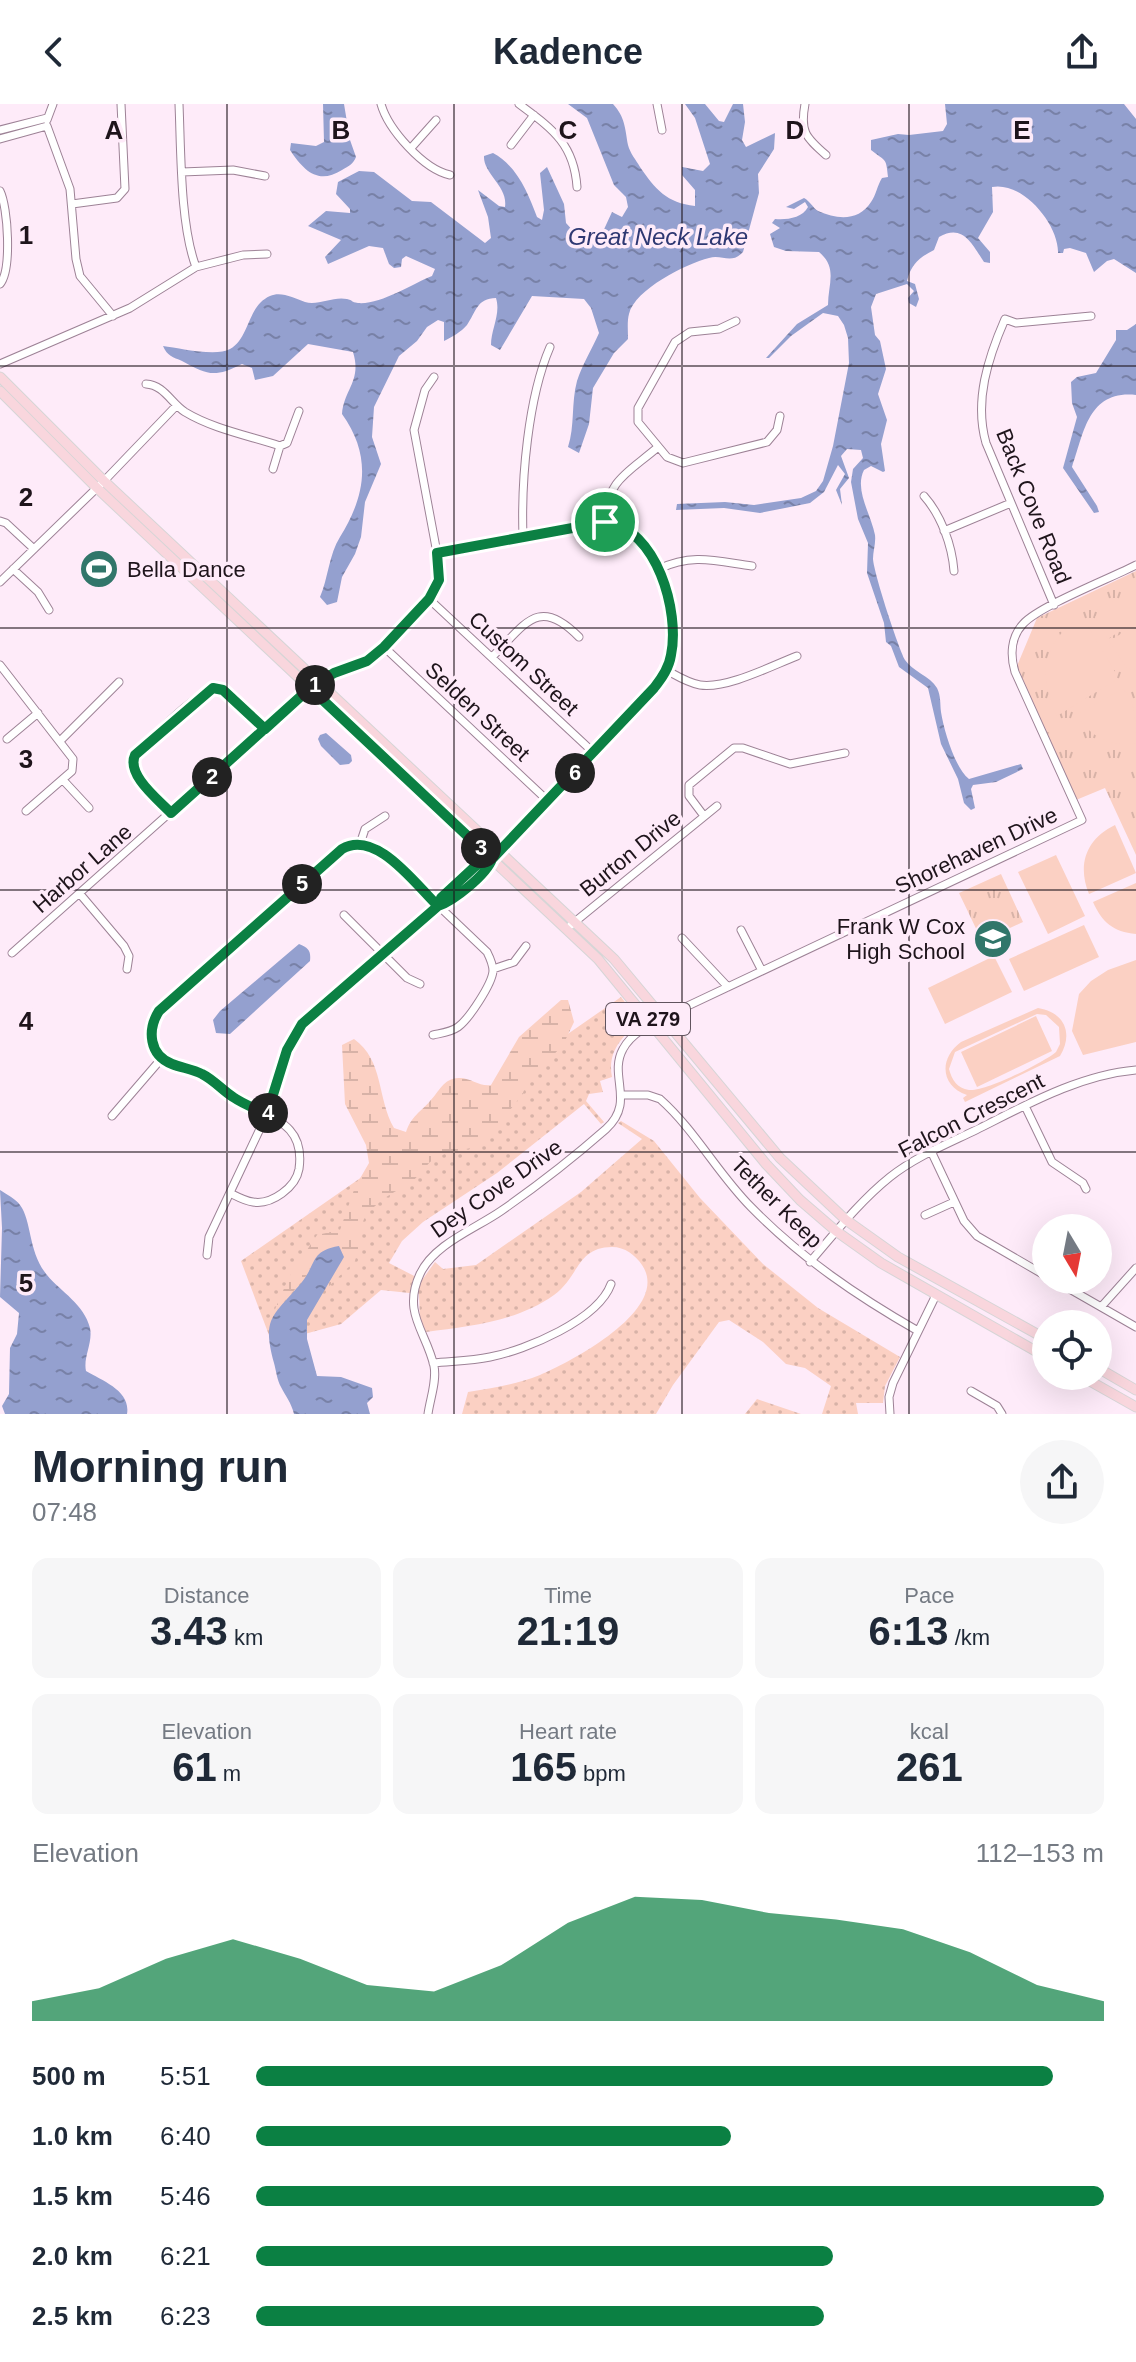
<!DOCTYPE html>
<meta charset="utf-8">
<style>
:root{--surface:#fff;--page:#f6f6f7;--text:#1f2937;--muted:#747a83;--accent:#0b8043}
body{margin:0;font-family:Helvetica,sans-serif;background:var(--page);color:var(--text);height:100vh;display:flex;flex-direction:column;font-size:30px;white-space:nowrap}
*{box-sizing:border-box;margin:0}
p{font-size:26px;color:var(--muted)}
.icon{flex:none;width:44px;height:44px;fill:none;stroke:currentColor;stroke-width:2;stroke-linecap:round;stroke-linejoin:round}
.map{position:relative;height:1310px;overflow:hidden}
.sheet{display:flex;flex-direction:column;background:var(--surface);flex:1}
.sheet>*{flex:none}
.needle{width:52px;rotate:170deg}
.tools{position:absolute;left:1032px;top:1110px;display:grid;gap:16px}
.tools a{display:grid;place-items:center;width:80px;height:80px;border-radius:50%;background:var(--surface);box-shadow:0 8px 32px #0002;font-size:40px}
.pin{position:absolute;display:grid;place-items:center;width:68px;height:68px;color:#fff;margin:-34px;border:4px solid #fff;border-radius:50%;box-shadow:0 2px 8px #0007}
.km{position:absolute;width:40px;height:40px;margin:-20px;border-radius:50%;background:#222;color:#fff;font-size:22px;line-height:40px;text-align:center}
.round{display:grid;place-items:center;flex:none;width:84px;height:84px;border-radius:42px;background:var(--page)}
.head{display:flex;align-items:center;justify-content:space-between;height:136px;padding:0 32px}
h1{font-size:44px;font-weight:600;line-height:60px}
.figures{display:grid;grid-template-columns:repeat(3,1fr);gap:12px;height:136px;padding:8px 32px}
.figures div{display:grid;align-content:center;border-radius:16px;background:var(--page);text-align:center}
.figures b{font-size:40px;font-weight:600}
.figures small{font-size:22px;font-weight:400}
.figures p{font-size:22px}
.chart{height:224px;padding:16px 32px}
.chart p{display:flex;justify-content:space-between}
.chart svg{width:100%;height:144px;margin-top:8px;fill:var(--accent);opacity:.7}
ul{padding:0 32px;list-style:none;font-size:26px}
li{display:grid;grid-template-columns:128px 96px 1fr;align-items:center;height:60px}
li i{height:20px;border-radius:10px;background:var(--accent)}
header{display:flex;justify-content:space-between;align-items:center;height:104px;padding:0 32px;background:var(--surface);font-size:36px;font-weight:600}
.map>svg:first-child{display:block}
</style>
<header><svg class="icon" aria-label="back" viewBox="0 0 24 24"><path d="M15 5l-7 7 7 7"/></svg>Kadence<svg class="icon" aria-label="share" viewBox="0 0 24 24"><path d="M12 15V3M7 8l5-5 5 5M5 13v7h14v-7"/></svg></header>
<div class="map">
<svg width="1136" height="1310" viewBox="0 0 1136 1310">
<defs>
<pattern id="grass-dots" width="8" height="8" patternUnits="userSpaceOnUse" patternTransform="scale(2)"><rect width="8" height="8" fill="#fbd0c3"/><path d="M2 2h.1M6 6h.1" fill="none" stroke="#d7b2a7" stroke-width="1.8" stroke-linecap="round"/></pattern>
<pattern id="wetland-marsh" width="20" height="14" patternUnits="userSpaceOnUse" patternTransform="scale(2)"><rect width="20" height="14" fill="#fbd0c3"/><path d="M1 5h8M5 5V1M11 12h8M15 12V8" fill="none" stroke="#d7b2a7"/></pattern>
<pattern id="park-tufts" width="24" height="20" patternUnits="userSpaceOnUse" patternTransform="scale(2)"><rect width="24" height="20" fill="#fbd0c3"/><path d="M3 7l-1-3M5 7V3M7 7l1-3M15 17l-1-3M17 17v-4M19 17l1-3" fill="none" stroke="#d7b2a7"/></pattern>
<pattern id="water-ripples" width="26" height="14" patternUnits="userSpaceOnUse" patternTransform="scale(2)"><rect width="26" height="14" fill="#94a0cf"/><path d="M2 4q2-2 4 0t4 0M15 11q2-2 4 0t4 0" fill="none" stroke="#7881a7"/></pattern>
</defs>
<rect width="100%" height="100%" fill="#feebf9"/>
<!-- grass -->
<path fill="url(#grass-dots)" d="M621,893L640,918C622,932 607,948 612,973L600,977L603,988L589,990L586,997L604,1018L601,1020L584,1000L497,1069L423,1118L402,1137L389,1159L422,1176L435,1158L443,1165L476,1161L581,1088L642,1035L618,1019L621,1017L654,1037L700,1094L763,1160L818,1204L900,1253L885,1282L883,1299H856L858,1310H822L831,1282L805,1264L786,1260L763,1238L729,1216L719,1218L673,1281L656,1310H462L468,1288C493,1284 517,1280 540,1271C571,1258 672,1205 642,1161C635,1151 625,1143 612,1143C577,1143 579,1173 554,1191C516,1218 470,1222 426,1228L420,1216L419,1190L381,1186L341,1220L272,1239L241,1157Z
M757,1295L801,1310H745Z"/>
<!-- wetland -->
<path fill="url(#wetland-marsh)" d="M561,896H568L574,918L563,941L528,977L522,991L486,1036L476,1043L446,1049L430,1058L414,1076L383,1095L366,1110L359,1128V1141L355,1157L325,1186L344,1153L315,1152L305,1174L273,1210L289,1173L317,1131L340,1126L355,1083L369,1059L366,1041L345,1000L342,941L354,935C384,956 377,995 394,1024L406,1028C412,1011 420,1009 430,997C439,988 444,973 460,974C471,974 480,983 491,981L519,933Z"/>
<!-- park -->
<path fill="url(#park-tufts)" d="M1136,467V751L1105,684L1076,696L1017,562L1037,514Z
M1001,770L1023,818L982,837L959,789Z"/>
<!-- pitch -->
<path fill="#fbd0c3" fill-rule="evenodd" d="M1122,494H1136V517L1131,516L1129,521L1108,535L1095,513L1099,508L1096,504Z
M1082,512L1117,571L1116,576L1057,612C1037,571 1043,537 1082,512Z
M1134,522H1136V564L1133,566L1127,564L1109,537Z
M1122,585C1136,593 1136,622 1136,639C1110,643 1089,633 1077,610Z
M1115,721L1136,769L1089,790C1077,761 1086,735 1115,721Z
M1056,751L1085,812L1048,830L1018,768Z
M1136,779V830C1113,828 1102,818 1093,798Z
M1084,821L1099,853L1024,887L1009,855Z
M994,852L1012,888L945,920L928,884Z
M1136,856V938L1083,951L1072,927L1079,890L1091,877L1108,866Z
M1038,904C1064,908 1074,929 1060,952L965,998L963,994L967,991C940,982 939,954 961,938ZM1037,910L1046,911L1059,923L1060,940L1056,948C1043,959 985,988 969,986C957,984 952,976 949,965L955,948Z
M1036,912L1052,947L977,983L961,948Z"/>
<!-- water -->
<path fill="url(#water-ripples)" d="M323,0H344L350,36L356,53C353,60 349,62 342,66C318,81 304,67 290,46L291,39L316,42L324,38Z
M568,0H613C625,13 625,24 628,41C630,49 636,56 640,63C655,85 667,99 695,102V86L682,71V63L703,67L710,60L695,14L685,0H705L719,17L724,18L733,0H743L745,18L742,36L746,43L775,29L774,45L758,70L759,89L743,148C731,161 722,150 709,154C686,160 635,185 629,210C627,217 628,227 628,235L614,249L593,284L589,320L579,349L568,343C575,322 571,299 577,277C582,261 592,245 599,229L591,204L584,195L532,192L500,246L491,241C491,225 501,210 496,194C477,194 476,208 467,221C461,228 452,233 444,237V218L438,216L427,223L417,237L399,252L374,303L372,333L381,360L365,398L361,433L355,450L342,473L337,498L327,501L320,493C328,475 329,450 340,433C366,391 372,352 342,310C344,285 362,277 353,248L308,240L273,272L255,276L252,264L242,260C214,274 208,271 182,257C173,253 167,252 163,242C179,244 216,253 230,245C250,234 247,202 270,192C281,187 294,194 305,198C318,202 333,192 347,195C355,197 350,198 358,199C380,201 412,180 432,172L435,165L406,152L402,155L401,163L394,164L389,160L383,144L369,142L328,160L325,153L341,136L308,122L326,107L350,109V105L336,90L338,78L359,67L374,68L412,97L431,98L485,139L491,134L488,113L478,86L499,102L505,103C508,82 483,70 484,52L493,49C517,62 528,89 537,113L542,116L544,106L540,69L547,63L564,100L566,119L576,130L587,135L600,134L612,108L622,113L628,103L626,93L614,81L587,14Z
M945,0H1124L1136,15V169L1114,155L1107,157L1094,168L1086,149L1070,144L1064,145L1063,149H1058C1059,121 1023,77 992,83L993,108L978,134L990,148V159L984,158C972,140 963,119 939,133L934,146C920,153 911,160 907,177L915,180L919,195L916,203L909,199L908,194L914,187L907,180L876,190L871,203L875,231L880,237L886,265L878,290L887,316L881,340L885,367L883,368L871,362L864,366C854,386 871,410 875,431C876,439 873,447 873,455C874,470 898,543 905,556C912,567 930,572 937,584C941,592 940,600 941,608C944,627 955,664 969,675L1021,660L1023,665L996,678L973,681L971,685L975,704L971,706L964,699L958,675L941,640L928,584L899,563L891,542L886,538L884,519L867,469L868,439L858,415L851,378L853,365L863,354L861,346L847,345L841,352L849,374L840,385L842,401L836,386L845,370L838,361L824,388L810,399L760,409L724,404L676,406L677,400L725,398L754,401L801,394L816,387L823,377L833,342L849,259L848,234L844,221L838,212L823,209L791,232L769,254H766L797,220L828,201C828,180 838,164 819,148L786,147L774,143L770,130L780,124L772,119L775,115C787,116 802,114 808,103L805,98L794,105L786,103L804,94C810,97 813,104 818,107C838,116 859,117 871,98C876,91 877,82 882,74L888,73C886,53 886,58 871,46V36L898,30L909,31L943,27L947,20Z
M1136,220V291C1088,286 1084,329 1072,363L1097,402L1099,408L1094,409L1063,364L1077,313L1072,299L1071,278L1077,273L1096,269L1116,236V226H1127Z
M326,629L351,651L352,657L349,660L340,661L321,642L318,635L320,631Z
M299,840C309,844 311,847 310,857L230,930L216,929L213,916L220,907Z
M0,1086C6,1090 16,1095 20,1101C32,1117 28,1148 47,1171C61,1188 84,1200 90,1224C93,1239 83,1253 86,1267C103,1277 131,1287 127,1310H5L2,1302L9,1290L10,1244L17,1230L19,1209L0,1193L2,1124Z
M339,1142L344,1153L307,1216V1235L317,1272L341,1273L372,1284L373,1293L367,1299L370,1310H294C291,1298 286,1293 281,1283C277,1276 276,1266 274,1259C261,1212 274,1212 302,1178C317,1159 310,1147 339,1142Z"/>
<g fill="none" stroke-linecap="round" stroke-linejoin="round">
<!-- minor casing -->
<g stroke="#9d8296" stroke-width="9">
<path id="minor" d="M179,0C181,46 180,121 196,163
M381,0C388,25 423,65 450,71
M519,0C551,24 574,39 577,83
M657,0L662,26
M805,0C800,27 805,33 826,51
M47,16L53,0
M47,22L70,85L76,155L80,172L113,212
M0,26L47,14
M0,35L47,22
M511,41L534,11
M411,44L436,16
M182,68L233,66L265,72
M0,87C8,103 12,166 0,180
M72,100L117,94L125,85L121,0
M736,217L719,225L690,228L675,238L638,304V318L667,353L683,359L767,338L777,326L780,312
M0,260L130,204L196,163L243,151L267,150
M146,280C164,281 171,299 185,308C213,325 250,332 280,342
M273,365L280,342L287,339L299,307
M924,392C941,411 952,441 954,467
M0,417L6,419L34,445
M605,418C607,375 628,369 658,343
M944,427L1011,399
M523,432C521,376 528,294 550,243
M13,465L38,488L49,506
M659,465C692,449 716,457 752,462
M0,478L104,377L176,302
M429,495L594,649
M1054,501L986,339C974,297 988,254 1005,215L1016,219L1091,212
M384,543L548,697
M492,553C525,521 538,491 579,533
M0,561L73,655L72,667L26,707
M666,566C677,572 688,579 700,581C727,585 771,562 797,552
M7,635L38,609
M60,637L119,578
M63,676L89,704
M171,709L135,668L132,658L135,651C152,635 198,584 220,584L265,625
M704,712L689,692V681L734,644H743L790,660L845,649
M360,740L365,725L385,712
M80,790L124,842L129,852L127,865
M438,802L441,794L481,757L492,755
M344,811L407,874L420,880
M571,821L717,702
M741,826L762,867
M682,834L728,883
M12,849L310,584L334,569L367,557L429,495L439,476L437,449L414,326L425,286L434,273
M493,865L514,858L526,842
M622,991H648L660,995C695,1026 718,1070 751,1103C801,1154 857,1192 918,1227
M1025,1002L1052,1058L1083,1079L1086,1085
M112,1012L162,954
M931,1047L964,1117L977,1132L1046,1172
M230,1089C238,1093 245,1097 253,1098C272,1101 296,1083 299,1065C306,1016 266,1014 235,994C222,987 213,975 200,969C190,965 180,964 170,959C149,949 148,926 159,907L324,760C343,744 359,731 383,749L487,848C490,854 493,860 493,867C492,880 469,915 458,923C451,928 442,929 433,931
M925,1111L954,1098
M207,1151L209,1133L267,1010L294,931L302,920L438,802L445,800L489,763L492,755L654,584C662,574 669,564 671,551C680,508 655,418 601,418L437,449
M810,1158C835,1129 860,1097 890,1073C915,1053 947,1040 976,1026C1026,1001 1079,971 1136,966
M1054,1176L1136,1223
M1101,1203L1136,1164
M433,1259C452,1257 471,1257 490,1253C526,1246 598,1216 611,1180
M971,1287L997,1302L1002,1310
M428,1310C430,1295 437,1277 434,1262C426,1227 402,1209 420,1170C434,1140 475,1125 501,1107C537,1082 573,1054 606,1025C636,998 608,972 623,945C633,926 658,917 677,907L1082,716L1015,568C1010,551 1011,533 1023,520C1039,502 1111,474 1136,461
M890,1310L889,1293L893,1279L936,1191"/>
</g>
<!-- major casing -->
<g stroke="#d6d5d6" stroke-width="11">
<path id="major" d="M0,273L104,377L614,855L780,1054L846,1116L898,1153L1046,1235
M0,287L97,384L598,855L766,1060L800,1096L836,1127L881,1159L1046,1253
M1098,1264L1136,1286
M1081,1272L1136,1303"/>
</g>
<!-- minor -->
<use href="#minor" stroke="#fff" stroke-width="7"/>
<!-- major -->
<use href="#major" stroke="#f9d6dd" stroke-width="9"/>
</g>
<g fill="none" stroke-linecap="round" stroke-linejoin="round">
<!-- route casing -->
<g stroke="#fff" stroke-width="16">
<path id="route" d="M605,418L437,449L439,476L429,495L384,543L367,557L334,569L310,584L265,625L223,586L213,584L135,651C126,671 159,696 171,709L310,584L492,755C487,770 454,797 438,802L302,920L287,946L267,1010C256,1005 243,1000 233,993C222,986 214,976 202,970C193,965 182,964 172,960C149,951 147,926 159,907L342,745C376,725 415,780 438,802L441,794L481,757L492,755L654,584C662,574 669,564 671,551C680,508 657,424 605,418"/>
</g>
<!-- route -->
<use href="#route" stroke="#0b8043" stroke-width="10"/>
</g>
<!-- grid -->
<path fill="none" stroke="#1e141b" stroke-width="2" stroke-opacity="0.55" d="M227,0V1310M454,0V1310M682,0V1310M909,0V1310M0,262H1136M0,524H1136M0,786H1136M0,1048H1136"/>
<!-- icons -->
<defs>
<g id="stadium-disc" transform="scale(2)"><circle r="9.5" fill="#31766a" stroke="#feebf9"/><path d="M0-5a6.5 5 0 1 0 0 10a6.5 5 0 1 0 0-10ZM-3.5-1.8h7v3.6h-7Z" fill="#fff"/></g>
<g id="school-disc" transform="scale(2)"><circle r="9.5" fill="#31766a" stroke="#feebf9"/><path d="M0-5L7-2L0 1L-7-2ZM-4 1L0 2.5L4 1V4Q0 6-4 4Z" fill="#fff"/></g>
</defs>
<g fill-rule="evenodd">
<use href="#stadium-disc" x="99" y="465"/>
<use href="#school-disc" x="993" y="835"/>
</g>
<g text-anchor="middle" stroke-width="7" stroke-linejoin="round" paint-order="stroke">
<!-- shield labels -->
<rect fill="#feebf9" stroke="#61545e" stroke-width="2" x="606" y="899" width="84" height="32" rx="6"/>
<g font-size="20" font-weight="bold" fill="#1e141b">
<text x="648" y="922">VA 279</text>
</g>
<!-- street labels -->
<g font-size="22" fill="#1e141b" stroke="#feebf9">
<text transform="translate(1034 402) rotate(68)" y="8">Back Cove Road</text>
<text transform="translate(524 559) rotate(43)" y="8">Custom Street</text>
<text transform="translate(478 607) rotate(43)" y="8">Selden Street</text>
<text transform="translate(976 746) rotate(-25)" y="8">Shorehaven Drive</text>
<text transform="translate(630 749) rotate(-39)" y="8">Burton Drive</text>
<text transform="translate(82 764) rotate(-41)" y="8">Harbor Lane</text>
<text transform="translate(971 1011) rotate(-27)" y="8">Falcon Crescent</text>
<text transform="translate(496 1084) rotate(-35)" y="8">Dey Cove Drive</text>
<text transform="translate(777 1098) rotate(45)" y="8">Tether Keep</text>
</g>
<!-- poi labels -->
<g font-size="22" fill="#1e141b" stroke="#feebf9" text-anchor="start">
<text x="127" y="473">Bella Dance</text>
<text x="965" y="830" text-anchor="end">Frank W Cox<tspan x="965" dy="25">High School</tspan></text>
</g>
<!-- water labels -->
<g font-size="24" font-style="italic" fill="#2e3872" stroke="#feebf9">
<text x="658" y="141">Great Neck Lake</text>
</g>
</g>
<g font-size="26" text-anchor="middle" font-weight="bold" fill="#1e141b" stroke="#feebf9" stroke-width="7" stroke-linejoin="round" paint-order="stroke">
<text x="114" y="35">A</text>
<text x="341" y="35">B</text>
<text x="568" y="35">C</text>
<text x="795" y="35">D</text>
<text x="1022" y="35">E</text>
<text x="26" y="140">1</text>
<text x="26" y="402">2</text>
<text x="26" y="664">3</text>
<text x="26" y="926">4</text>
<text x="26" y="1188">5</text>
</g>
</svg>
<div class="tools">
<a><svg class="needle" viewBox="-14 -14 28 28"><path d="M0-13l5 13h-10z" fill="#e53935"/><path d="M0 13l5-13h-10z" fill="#747a83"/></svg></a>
<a><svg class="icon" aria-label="locate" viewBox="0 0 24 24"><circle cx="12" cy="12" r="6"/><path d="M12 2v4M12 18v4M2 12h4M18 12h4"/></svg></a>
</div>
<div class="pin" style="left:605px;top:418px;background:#1e9e55"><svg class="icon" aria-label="arrive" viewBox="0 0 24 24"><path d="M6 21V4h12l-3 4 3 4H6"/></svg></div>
<b class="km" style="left:315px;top:581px">1</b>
<b class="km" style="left:212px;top:673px">2</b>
<b class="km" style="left:481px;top:744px">3</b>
<b class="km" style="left:268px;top:1009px">4</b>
<b class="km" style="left:302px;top:780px">5</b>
<b class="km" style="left:575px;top:669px">6</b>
</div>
<section class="sheet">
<div class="head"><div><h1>Morning run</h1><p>07:48</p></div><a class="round"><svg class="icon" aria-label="share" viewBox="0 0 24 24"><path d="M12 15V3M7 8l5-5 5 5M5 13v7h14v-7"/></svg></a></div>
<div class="figures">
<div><p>Distance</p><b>3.43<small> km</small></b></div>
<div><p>Time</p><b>21:19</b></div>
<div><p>Pace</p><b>6:13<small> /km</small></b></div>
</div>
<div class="figures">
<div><p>Elevation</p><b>61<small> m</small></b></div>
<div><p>Heart rate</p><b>165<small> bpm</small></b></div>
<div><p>kcal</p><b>261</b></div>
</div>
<div class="chart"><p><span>Elevation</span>112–153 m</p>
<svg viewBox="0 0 160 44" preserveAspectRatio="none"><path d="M0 44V38L10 34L20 25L30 19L40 25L50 33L60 35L70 27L80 14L90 6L100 7L110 11L120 13L130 16L140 23L150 33L160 38V44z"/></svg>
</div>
<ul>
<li><b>500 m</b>5:51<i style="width:94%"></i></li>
<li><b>1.0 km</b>6:40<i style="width:56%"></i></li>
<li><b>1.5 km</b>5:46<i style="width:100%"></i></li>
<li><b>2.0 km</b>6:21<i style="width:68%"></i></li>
<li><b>2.5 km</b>6:23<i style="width:67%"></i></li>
</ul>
</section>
